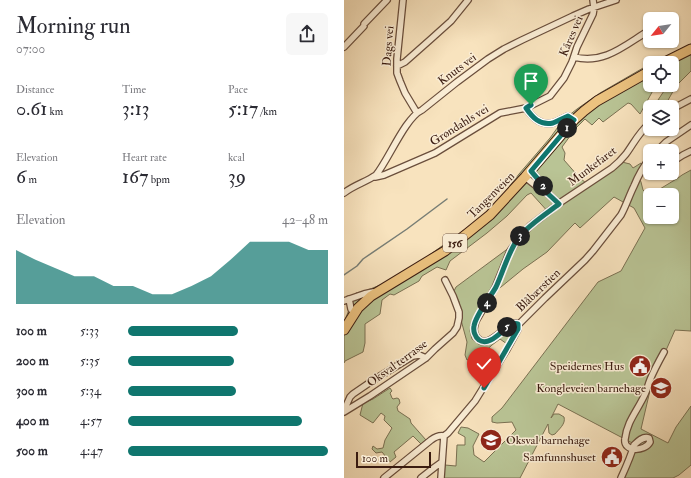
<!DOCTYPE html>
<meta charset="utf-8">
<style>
:root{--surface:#fff;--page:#f7f7f7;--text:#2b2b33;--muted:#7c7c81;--accent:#0f766e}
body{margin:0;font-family:"IM FELL Double Pica",serif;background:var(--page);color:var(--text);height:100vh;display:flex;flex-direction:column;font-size:15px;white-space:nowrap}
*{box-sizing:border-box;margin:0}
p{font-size:13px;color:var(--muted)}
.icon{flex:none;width:22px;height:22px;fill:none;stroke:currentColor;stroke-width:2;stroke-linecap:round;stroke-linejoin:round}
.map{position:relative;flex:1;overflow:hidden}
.panel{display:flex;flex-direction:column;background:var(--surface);width:344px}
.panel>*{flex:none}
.needle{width:26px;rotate:240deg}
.tools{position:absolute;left:299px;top:12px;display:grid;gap:8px}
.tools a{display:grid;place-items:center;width:36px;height:36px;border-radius:6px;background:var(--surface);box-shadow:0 1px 3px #0004;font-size:20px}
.scale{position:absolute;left:12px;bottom:10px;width:75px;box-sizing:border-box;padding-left:4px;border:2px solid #3b1c10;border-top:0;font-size:11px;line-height:14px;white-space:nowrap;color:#3b1c10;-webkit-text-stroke:3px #faedd5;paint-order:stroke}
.pin{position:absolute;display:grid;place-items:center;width:34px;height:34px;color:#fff;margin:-41px -17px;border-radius:50% 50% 50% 0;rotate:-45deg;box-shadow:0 0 4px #0007}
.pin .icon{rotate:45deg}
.km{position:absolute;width:20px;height:20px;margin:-10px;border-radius:50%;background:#222;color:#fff;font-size:11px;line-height:20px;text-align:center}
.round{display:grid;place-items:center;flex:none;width:42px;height:42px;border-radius:6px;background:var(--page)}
.headline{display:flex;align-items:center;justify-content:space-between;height:68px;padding:0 16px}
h1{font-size:22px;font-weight:600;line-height:30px}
.metrics{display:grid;grid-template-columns:repeat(3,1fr);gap:6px;height:68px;padding:4px 16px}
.metrics div{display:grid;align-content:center}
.metrics b{font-size:20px;font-weight:600}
.metrics small{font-size:11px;font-weight:400}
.metrics p{font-size:11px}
.chart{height:112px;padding:8px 16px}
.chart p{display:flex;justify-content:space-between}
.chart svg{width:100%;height:72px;margin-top:4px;fill:var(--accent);opacity:.7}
ul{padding:0 16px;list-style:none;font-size:13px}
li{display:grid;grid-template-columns:64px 48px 1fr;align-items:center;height:30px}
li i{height:10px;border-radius:5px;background:var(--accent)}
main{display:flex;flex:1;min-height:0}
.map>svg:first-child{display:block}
</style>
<main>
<section class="panel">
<div class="headline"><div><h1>Morning run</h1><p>07:00</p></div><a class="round"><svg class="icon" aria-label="share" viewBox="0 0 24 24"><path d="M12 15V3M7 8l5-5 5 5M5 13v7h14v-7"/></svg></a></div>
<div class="metrics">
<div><p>Distance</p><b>0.61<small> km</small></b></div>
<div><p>Time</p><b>3:13</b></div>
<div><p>Pace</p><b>5:17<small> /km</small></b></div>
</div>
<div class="metrics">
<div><p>Elevation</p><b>6<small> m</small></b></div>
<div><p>Heart rate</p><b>167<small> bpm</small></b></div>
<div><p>kcal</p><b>39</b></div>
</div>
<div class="chart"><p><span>Elevation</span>42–48 m</p>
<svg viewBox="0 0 160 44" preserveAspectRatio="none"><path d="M0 44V11L10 17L20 22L30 27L40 27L50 33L60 33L70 38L80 38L90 33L100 27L110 17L120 6L130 6L140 6L150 11L160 11V44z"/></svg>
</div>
<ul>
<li><b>100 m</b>5:33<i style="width:55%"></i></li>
<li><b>200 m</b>5:35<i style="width:53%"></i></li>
<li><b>300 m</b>5:34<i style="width:54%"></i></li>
<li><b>400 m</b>4:57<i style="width:87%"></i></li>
<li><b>500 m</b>4:47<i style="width:100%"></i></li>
</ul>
</section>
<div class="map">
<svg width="347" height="478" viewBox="0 0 347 478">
<rect width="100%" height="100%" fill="#f8e3be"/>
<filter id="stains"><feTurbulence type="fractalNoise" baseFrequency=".005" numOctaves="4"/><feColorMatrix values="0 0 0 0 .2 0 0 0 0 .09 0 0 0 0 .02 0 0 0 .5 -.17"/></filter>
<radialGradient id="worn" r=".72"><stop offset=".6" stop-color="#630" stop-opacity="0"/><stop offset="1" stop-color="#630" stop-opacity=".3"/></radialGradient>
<!-- green -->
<path fill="#b9c495" stroke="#7a7052" d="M347,44V71L332,86L323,102L314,100L324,85H328V63H308Z
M306,64V85H312L296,114L287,104L284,103L259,122L255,118L248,125L241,119L232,128L218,147L221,153L220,160L234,176L244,185L278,162L286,164L289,168L297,163L298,165L293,173L297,182L299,190L305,196L306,195V217H328V195H306L334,178L338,175L347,170V331L331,330L308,382L297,429L324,443L332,427L347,406V465L335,475L329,478H278L294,446L214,404L207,418L210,414H215L220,417C222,424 215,429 211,434L208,435L205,433L204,424L176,478H99L101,465L112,466L113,445H121V437L114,433L117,427L124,428L135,434L129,446L130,455L140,462L172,430L168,422L153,423L148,422V417L158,408L254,282L277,271L301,228L290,208L270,197L236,228L231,223L228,226L203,252L179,269L157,287L143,296L127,323L126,331L128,339C145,352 155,337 168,326H170L172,328L163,344L156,339L148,345L137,355L123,360L121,355L123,342L117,320L115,302L110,291L112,287L177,239L183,233L206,214L187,193L183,195L163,216L143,233L106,261L102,270L93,267L78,276L75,281L50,295L46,294L38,300L36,314L21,324V343L19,352L1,361L0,363V322L12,293L21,291L39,284L80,259L134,220L155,200L175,174L206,138L219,120L233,109L256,93Z
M46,388L48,391L46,393L48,398L49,399L53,398L55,399L56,403L53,407L54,411L66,419L67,423L82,440L77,444L69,436L50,452L52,457L46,462L38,452L32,453L28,449L29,446L33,449L39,448L41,440L48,428L40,420L41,416L37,413L29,423L16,415L19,403L29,399Z"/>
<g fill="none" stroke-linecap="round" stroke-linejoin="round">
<!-- stream -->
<path stroke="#777d75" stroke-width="1.5" d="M0,275L13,266L19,259L63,229L103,199"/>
<!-- minor casing -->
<g stroke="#6a4e3c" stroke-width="8">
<path id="minor" d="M59,0L53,59V73L56,81L61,93L73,113
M0,47L20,26V24L43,0
M230,57C261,65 282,44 306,30
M53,66L61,62L87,39L107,21L124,0
M182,108C188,117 196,126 209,123C214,121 219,118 224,116L230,120
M328,109L347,99
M313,151L322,142L347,125
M328,162L339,155L347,151
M187,171L199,185L200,190
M31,177L40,175L91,153L156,113L182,108L206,96L220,78L228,62L233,47L249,14L250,8L249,0
M181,177L195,188L200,190L215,204
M0,193C10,185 22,182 32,175C45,159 61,118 78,110L113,82L144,59L160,49L178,40L229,16L245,9L272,0
M5,299L7,309L10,313
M0,301L20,294L29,292
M174,325C173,324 173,323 172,323C163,322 142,354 132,336C129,331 130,327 132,321L151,288L166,251L176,237L186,226L217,202L268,168C273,164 278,159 282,154C290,143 295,132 306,123
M2,410V406L6,397L9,394L28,381L69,356L75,355L82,358
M0,412L26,396L82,358L91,349L109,333L113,327L115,318V312L109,296L101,280
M100,436L104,433L131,401L162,351L174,329V325L201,298L241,260L249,251L277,215C282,206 285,196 290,186C294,176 299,167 306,158
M40,478L87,440C91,437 95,435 100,436
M77,478L91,467L98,462
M97,478L100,436
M277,478C282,467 287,456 290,445C294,441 299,436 305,438L306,442C301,452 279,452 281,439C283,421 294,410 301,394C303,390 304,385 306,380C310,370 315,361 320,352"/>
</g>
<!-- primary casing -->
<g stroke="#3b1c10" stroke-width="11">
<path id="primary" d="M319,63L347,49
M0,330L14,308L27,296L101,251L125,232L146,215L181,177L230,120L240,111L253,101L306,71"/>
</g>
<!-- minor -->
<use href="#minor" stroke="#faedd5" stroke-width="5.5"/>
<!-- primary -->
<use href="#primary" stroke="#ecc27f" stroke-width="9"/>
</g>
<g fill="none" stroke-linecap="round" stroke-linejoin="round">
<!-- route casing -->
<g stroke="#fff" stroke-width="8">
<path id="route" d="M140,388L174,329V324C164,319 149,349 135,340C131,337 129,331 130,326C132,314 146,298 152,287C160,270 164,252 175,237C186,224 202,214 215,204L200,190L199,185L187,171L230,120L224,116C219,118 214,121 209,123C196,126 188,117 182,108L187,105"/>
</g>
<!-- route -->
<use href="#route" stroke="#0f766e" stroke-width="5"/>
</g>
<!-- icons -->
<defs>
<g id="civic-disc" transform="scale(1.15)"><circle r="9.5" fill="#8f2418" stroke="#faedd5"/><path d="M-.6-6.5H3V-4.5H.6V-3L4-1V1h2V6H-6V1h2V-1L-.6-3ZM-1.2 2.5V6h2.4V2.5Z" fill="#fff"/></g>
<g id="school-disc" transform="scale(1.15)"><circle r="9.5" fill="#8f2418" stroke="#faedd5"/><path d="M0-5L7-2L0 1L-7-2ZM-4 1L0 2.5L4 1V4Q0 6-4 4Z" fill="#fff"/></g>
</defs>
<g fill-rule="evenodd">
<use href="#civic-disc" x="296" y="366"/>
<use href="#school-disc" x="317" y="388"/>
<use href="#school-disc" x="147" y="440"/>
<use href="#civic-disc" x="268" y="457"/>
</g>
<g text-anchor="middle" stroke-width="3" stroke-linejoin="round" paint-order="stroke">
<!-- shield labels -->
<rect fill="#faedd5" stroke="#745b4b" stroke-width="1" x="99" y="234" width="24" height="18" rx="3"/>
<g font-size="11" font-weight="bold" fill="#3b1c10">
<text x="111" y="247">156</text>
</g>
<!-- street labels -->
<g font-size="12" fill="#3b1c10" stroke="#faedd5">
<text transform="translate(227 36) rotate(-67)" y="4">Kåres vei</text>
<text transform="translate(44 46) rotate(-86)" y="4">Dags vei</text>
<text transform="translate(113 69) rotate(-37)" y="4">Knuts vei</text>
<text transform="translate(115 125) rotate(-32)" y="4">Grøndahls vei</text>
<text transform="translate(248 166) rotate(-37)" y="4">Munkefaret</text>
<text transform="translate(147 195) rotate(-45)" y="4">Tangenveien</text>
<text transform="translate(194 290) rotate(-44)" y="4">Blåbærstien</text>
<text transform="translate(53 363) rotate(-36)" y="4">Oksval terrasse</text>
</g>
<!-- poi labels -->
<g font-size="12" fill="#3b1c10" stroke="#faedd5" text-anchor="end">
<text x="280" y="370">Speidernes Hus</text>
<text x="302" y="392">Kongleveien barnehage</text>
<text x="162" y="444" text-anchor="start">Oksval barnehage</text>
<text x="252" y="461">Samfunnshuset</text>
</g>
</g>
<rect width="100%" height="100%" filter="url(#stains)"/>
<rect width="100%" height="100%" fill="url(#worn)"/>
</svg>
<div class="tools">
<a><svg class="needle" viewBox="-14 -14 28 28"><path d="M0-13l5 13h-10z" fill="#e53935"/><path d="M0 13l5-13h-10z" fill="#7c7c81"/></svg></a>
<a><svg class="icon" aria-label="locate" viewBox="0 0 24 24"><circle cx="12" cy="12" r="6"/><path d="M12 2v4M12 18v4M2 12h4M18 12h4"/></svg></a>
<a><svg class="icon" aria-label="layers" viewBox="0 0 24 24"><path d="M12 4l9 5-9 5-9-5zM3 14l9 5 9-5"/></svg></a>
<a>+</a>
<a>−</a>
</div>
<div class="scale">100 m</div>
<div class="pin" style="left:187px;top:105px;background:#1e9e55"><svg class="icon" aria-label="arrive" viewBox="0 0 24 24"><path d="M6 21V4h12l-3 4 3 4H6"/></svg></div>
<div class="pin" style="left:140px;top:388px;background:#d93025"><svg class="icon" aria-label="check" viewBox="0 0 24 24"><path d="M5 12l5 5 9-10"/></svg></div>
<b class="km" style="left:223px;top:128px">1</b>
<b class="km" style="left:199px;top:186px">2</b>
<b class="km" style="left:176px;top:236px">3</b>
<b class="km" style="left:143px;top:303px">4</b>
<b class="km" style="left:163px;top:327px">5</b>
</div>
</main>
